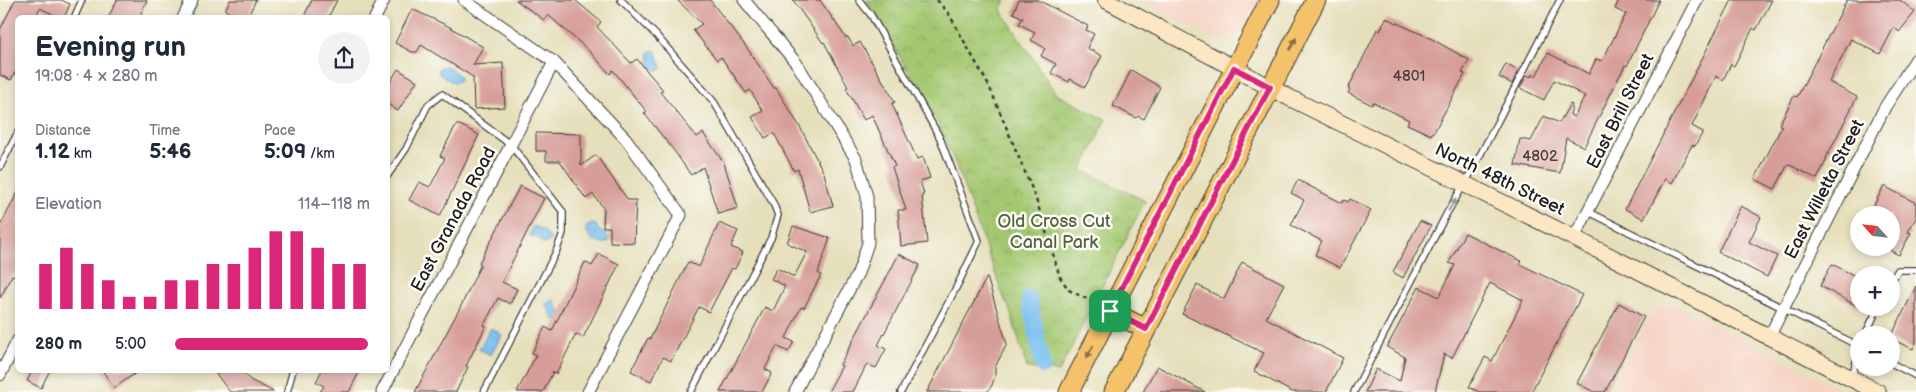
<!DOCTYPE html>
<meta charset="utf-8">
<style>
:root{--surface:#fff;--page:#f2f2f3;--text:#1f2937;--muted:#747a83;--accent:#db2777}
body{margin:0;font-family:"Balsamiq Sans",sans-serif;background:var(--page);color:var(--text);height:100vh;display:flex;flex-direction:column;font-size:19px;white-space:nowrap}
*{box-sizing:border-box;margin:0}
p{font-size:16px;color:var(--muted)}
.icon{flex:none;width:28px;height:28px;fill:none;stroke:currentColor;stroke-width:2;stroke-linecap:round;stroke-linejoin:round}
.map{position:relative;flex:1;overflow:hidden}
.drawer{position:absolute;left:15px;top:15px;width:375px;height:358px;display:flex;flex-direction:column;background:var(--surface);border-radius:8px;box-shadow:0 2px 8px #0003}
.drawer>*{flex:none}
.needle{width:32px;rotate:297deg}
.controls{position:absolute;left:1850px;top:206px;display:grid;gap:10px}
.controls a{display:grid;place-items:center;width:50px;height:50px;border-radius:50%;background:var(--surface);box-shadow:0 2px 8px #0003;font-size:25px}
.pin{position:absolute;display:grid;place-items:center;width:42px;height:42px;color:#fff;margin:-21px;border-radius:10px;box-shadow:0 2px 8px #0006}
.round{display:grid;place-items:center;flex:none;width:52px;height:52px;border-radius:26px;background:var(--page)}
.head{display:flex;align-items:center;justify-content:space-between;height:85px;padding:0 20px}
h1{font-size:28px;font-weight:600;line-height:38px}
.metrics{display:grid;grid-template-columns:repeat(3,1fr);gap:8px;height:85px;padding:5px 20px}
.metrics div{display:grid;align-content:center}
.metrics b{font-size:21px;font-weight:600}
.metrics small{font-size:14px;font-weight:400}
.metrics p{font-size:14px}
.chart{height:140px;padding:10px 20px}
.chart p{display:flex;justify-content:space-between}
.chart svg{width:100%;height:90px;margin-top:5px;stroke:var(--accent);stroke-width:6}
ul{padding:0 20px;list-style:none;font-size:16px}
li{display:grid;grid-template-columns:80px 60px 1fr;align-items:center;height:38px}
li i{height:12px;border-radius:6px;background:var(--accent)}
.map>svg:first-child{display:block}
</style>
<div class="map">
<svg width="1916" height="392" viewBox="0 0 1916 392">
<defs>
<pattern id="park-crowns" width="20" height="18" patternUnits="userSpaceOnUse" patternTransform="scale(1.25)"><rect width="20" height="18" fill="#a4c871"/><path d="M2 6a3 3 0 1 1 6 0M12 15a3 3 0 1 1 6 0" fill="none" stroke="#8dab61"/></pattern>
<pattern id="water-ripples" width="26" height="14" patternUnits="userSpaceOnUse" patternTransform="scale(1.25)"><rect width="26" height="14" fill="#77beef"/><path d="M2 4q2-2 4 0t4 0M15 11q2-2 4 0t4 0" fill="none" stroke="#66a3cc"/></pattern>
</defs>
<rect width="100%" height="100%" fill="#fdfcf7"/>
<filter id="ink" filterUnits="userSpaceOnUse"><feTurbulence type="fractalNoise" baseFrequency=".02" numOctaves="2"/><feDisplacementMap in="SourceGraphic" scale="10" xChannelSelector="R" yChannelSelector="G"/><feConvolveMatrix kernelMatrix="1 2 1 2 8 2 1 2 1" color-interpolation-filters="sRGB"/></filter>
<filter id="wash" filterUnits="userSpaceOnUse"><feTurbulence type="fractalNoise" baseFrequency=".0096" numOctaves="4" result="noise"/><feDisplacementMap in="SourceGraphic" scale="20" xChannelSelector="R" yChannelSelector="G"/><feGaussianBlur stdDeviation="1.12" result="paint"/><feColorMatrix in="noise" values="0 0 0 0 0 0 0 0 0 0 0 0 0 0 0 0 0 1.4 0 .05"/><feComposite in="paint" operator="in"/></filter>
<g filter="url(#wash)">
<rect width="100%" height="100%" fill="#e6dfbb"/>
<!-- built -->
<path fill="#f6d2c3" d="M1142,0H1258L1241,31L1219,41Z
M1666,300L1845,392H1611L1648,319Z"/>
<!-- park -->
<path fill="url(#park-crowns)" stroke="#607246" d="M866,0H1006L1001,10L1056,94L1106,120L1082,170L1145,201L1059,372L1027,368L1008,304L1006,303L956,165L938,123L875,13Z"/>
<!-- water -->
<path fill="url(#water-ripples)" stroke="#4a6d86" d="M653,50L656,52L662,67L661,70H656L651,67L649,53Z
M445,66L459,75L460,80L454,83L439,74V68Z
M591,224L596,225C599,235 605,231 609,238L608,242L603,244L592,240L586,231L587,226Z
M534,226L544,231L551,240L544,245L538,238L529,235Z
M554,300L562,316L554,320L546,304Z
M491,328L502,335L491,355L479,349Z"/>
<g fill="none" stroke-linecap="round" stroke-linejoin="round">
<!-- canal -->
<path stroke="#77beef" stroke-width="16" d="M1029,298L1043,366"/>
</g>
<g id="blocks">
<!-- building -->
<path fill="#d79e99" d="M15,0H61L70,4L64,18H60L40,8L35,18H18V67L11,80L0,75V30Z
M117,0H147L139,18H108Z
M230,0H256L247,18H240L225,10Z
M312,0H337L328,18H303Z
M516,0H575L601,22L597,27L631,63L637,59L663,90L660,92L697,137L703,133L724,163L738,208L718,214L703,167L691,175L675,152L644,113L647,112L613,70L610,74L587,49L548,15L544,20Z
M677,0H710L747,48L774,88H776L800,127L824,173L833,206L810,212L798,169L794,171L774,133L765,138L752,117L763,111L750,90L746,93L721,57L717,60L693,30L702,24Z
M793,0H820L846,38L848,37L853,46L860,42L895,102L892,104L917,159L923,157L930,178L920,181L924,194L922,195L927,243L901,246L898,210H906L892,167L895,166L872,115L864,120L846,88L848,87L824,42L823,43Z
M1019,0H1038L1088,26L1086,30L1094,34L1087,48L1102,56L1085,87L1070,79L1069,82L1051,73L1056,64L1041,56L1045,48L1031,40L1035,32L1019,24L1023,18L1013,13Z
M1619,0H1659L1627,66L1625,65L1584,147L1566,138L1560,173L1515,165L1520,139L1531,141L1544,116L1559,123L1570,104L1572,105L1570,115L1574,117L1585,96L1554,80L1544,100L1520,88L1527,75L1531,77L1532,74L1536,76L1548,53L1589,74L1596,59L1602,61L1626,14L1615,9Z
M1732,0H1772L1756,30L1753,28L1734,66L1731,64L1723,80L1716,76L1692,126L1703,132L1695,146L1692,145L1672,183L1665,179L1644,219L1625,209Z
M1847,0H1900L1915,12L1899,32L1894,27L1880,54L1851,39L1829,82L1857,97L1826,158L1827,159L1817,179L1788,164L1775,189L1755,179L1782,126L1779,125L1794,96L1797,97Z
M412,9L448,26L483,47L473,65L503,63L505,107L474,109L473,77L421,45L417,52H412L395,43Z
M1386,18L1432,39L1469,60L1462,73L1465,74L1434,132H1433L1431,135L1407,124L1409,120L1373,102L1372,105L1348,93L1350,90L1348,89L1370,44L1377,29L1380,31Z
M1506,64L1518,71L1512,84L1499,77Z
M398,69L417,81L398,111L388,104V86Z
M1131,70L1160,87L1144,119L1138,116L1136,118L1113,106Z
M456,125H460L479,135L440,216L409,200L419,182L430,187L445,158L440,156Z
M536,133L581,134V166L596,155L628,200H636L634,243L610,242V227H603L604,209L593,194L586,199L560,161H546V151H536Z
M1298,180L1342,203L1344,200L1348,202L1350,199L1371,210L1340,268L1315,255L1322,241L1291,225L1304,200L1291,193Z
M520,186L544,198L502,282L517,289L510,304L498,298L484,325L486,326L466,366L468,367L456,392H415L462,304L481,264L479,263Z
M1884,186L1916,203V218L1908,232L1911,233L1899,255L1891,251V215H1869Z
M18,192V268L14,276L12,275L0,298V226Z
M1741,206L1761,217L1749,242L1777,256L1767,277L1718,252Z
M1420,221L1431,226L1403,278L1393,272Z
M719,223L738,231L731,247L743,252L735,269L732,268L709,312L699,307L671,361L663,357L651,381L631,371L648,338L650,339L688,262L699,267Z
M793,226L830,238L818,273L821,275L804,308L801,307L786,338L794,342L788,352L777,346L765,369L772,373L762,392H720L765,307L773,311L785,286L771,279L777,268L794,277L807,252L787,243Z
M1465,233L1521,261L1520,264L1582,295L1531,392H1479L1469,387L1485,357L1492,361L1523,300L1490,283L1452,358L1444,354L1435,392H1365L1376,369L1400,381L1405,357L1387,347L1419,287L1439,297L1455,265L1449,263Z
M599,254L619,264L583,338L576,334L556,374L553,372L543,392H517L536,355L532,353L545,327L552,331L585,262L592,266Z
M899,254L920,265L878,345L886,349L876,368L867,364L853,392H828L842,366L840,365Z
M1242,262L1284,284L1266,318L1343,358L1326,392H1292L1254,371L1264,353L1182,314L1197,285L1224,299Z
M1832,264L1859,278V307L1820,286Z
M987,277L1007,344L995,367V376L992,385L987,392H927Z
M1916,286V342L1913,349L1891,339V337Z
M1619,303L1644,317L1605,392H1594L1577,383Z
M1157,366L1205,392H1143Z
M33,370H50L41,388L27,381Z
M102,370H140L114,388Z
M213,370H242L250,380L274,392H230Z
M322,370H360L349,392H320L324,386L316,382Z"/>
</g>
</g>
<g filter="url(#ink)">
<use href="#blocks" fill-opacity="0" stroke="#3a3934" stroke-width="1"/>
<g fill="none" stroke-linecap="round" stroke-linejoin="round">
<!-- lane casing -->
<g stroke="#3a3934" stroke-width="8">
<path id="lane" d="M621,0L656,35L714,102L773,203L778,215L771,238L691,392
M859,0L871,15L940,138L979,241L957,286L901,392
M74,18L82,0
M0,167L18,132
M388,175L406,149L428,105L442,94L511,145L563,212V233L556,252L484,392
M1587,211L1859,346
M1891,282L1898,270H1916
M1865,335L1878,308
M1891,363L1916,376
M1852,376L1859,352
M287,392L293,370
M1354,392L1447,213L1473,169L1560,0"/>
</g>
<!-- street casing -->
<g stroke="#3a3934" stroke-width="13">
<path id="street" d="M464,0L554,62L626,139L681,215L588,392
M744,0L797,64L856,159L867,196L868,243L858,273L795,392
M183,18L192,0
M375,18L384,0
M1574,238L1697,0
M1769,337L1885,107L1916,59
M0,375L18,340
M382,392L554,62"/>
</g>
<!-- secondary casing -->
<g stroke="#3a3934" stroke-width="18">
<path id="secondary" d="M1106,0L1288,97L1574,238L1878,392"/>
</g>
<!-- primary casing -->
<g stroke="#3a3934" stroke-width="21">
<path id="primary" d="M1110,311L1146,329
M1069,392L1270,0
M1114,392L1316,0"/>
</g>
<!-- path -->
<path stroke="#3a3934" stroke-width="2.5" stroke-dasharray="4 4" stroke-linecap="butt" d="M937,0L949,14L989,86L1035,196L1060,277L1069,290L1097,304"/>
<!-- lane -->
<use href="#lane" stroke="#fff" stroke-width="5.5"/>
<!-- street -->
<use href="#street" stroke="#fff" stroke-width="11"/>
<!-- secondary -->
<use href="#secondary" stroke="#fbe7c3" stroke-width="16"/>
<!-- primary -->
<use href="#primary" stroke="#f4c26a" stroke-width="19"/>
</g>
<!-- one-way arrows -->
<defs><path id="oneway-solid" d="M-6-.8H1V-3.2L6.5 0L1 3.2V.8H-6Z" transform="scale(1.25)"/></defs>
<g fill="#886f43">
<use href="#oneway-solid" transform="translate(1293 44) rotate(-62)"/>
<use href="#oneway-solid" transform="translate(1090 352) rotate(117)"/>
</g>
<use fill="#999" href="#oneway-solid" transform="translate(1452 205) rotate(-58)"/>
</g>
<g fill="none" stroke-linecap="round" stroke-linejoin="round" filter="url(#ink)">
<!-- route casing -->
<g stroke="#fff" stroke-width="10">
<path id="route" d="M1234,68L1270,87L1146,329L1110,311Z"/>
</g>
<!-- route -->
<use href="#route" stroke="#db2777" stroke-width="6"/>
</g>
<g text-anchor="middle" stroke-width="5" stroke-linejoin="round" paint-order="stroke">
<!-- number labels -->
<g font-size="15" fill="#4b3c3b">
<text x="1409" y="81">4801</text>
<text x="1540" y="161">4802</text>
</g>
<!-- street labels -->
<g font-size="18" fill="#1c1c1c" stroke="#fdfcf7">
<text transform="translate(1620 111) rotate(-63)" y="6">East Brill Street</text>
<text transform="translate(1500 179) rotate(26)" y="6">North 48th Street</text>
<text transform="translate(1824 189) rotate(-63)" y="6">East Willetta Street</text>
<text transform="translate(453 219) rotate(-62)" y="6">East Granada Road</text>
</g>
<!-- park labels -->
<g font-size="18" fill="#52613e" stroke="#fdfcf7">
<text x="1054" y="227">Old Cross Cut<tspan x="1054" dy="21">Canal Park</tspan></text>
</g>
</g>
</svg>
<div class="controls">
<a><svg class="needle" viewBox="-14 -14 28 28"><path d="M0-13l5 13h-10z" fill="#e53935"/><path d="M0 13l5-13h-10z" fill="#747a83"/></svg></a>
<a>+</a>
<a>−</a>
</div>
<div class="pin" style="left:1110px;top:311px;background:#1e9e55"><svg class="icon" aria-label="arrive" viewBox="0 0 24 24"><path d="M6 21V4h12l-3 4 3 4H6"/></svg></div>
<section class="drawer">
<div class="head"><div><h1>Evening run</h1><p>19:08 · 4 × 280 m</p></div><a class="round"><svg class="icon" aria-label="share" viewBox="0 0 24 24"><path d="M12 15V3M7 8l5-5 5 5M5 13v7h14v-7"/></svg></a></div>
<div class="metrics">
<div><p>Distance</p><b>1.12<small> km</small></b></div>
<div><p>Time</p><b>5:46</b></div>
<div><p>Pace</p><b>5:09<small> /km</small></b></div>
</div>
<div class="chart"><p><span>Elevation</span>114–118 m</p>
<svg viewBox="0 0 160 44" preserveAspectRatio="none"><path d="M5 44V22M15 44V14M25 44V22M35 44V30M45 44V38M55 44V38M65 44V30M75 44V30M85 44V22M95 44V22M105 44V14M115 44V6M125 44V6M135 44V14M145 44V22M155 44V22"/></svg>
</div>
<ul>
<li><b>280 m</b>5:00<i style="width:99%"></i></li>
</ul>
</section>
</div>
